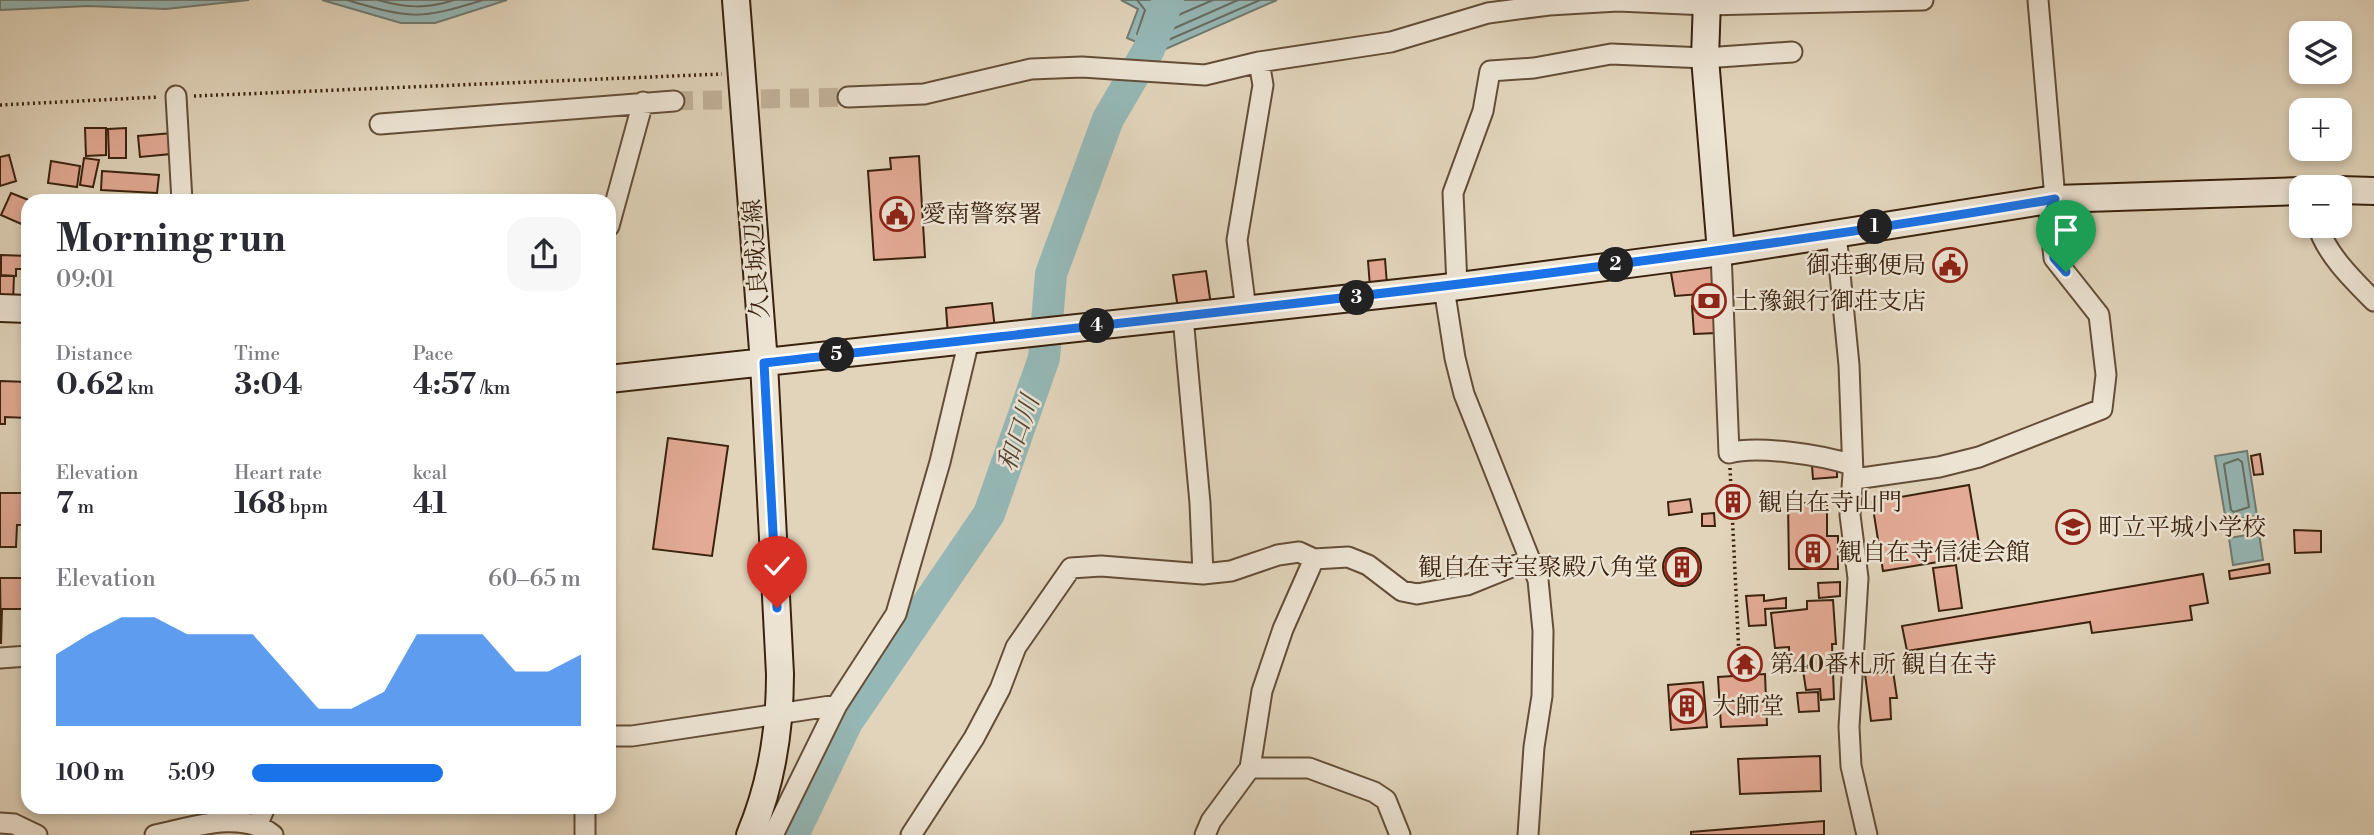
<!DOCTYPE html>
<meta charset="utf-8">
<style>
:root{--surface:#fff;--page:#f7f7f7;--text:#2b2b33;--muted:#7c7c81;--accent:#1a73e8}
body{margin:0;font-family:"Libre Bodoni","Noto Serif JP",serif;background:var(--page);color:var(--text);height:100vh;display:flex;flex-direction:column;font-size:26px;white-space:nowrap}
*{box-sizing:border-box;margin:0}
p{font-size:23px;color:var(--muted)}
.icon{flex:none;width:38px;height:38px;fill:none;stroke:currentColor;stroke-width:2;stroke-linecap:round;stroke-linejoin:round}
.map{position:relative;flex:1;overflow:hidden}
.sheet{position:absolute;left:21px;top:194px;width:595px;height:620px;display:flex;flex-direction:column;background:var(--surface);border-radius:21px;box-shadow:0 4px 10px #0003}
.sheet>*{flex:none}
.buttons{position:absolute;left:2289px;top:21px;display:grid;gap:14px}
.buttons a{display:grid;place-items:center;width:63px;height:63px;border-radius:14px;background:var(--surface);box-shadow:0 4px 10px #0003;font-size:35px}
.pin{position:absolute;display:grid;place-items:center;width:60px;height:60px;color:#fff;margin:-72px -30px;border-radius:50% 50% 50% 0;rotate:-45deg;box-shadow:0 0 7px #0007}
.pin .icon{rotate:45deg}
.km{position:absolute;width:35px;height:35px;margin:-18px;border-radius:50%;background:#222;color:#fff;font-size:19px;line-height:35px;text-align:center}
.round{display:grid;place-items:center;flex:none;width:74px;height:74px;border-radius:21px;background:var(--page)}
.headline{display:flex;align-items:center;justify-content:space-between;height:119px;padding:0 35px}
h1{font-size:38px;font-weight:700;line-height:52px}
.figures{display:grid;grid-template-columns:repeat(3,1fr);gap:10px;height:119px;padding:7px 35px}
.figures div{display:grid;align-content:center}
.figures b{font-size:30px;font-weight:700}
.figures small{font-size:19px;font-weight:400}
.figures p{font-size:19px}
.chart{height:196px;padding:14px 35px}
.chart p{display:flex;justify-content:space-between}
.chart svg{width:100%;height:126px;margin-top:7px;fill:var(--accent);opacity:.7}
ul{padding:0 35px;list-style:none;font-size:23px}
li{display:grid;grid-template-columns:112px 84px 1fr;align-items:center;height:52px}
li i{height:18px;border-radius:9px;background:var(--accent)}
.map>svg:first-child{display:block}
</style>
<div class="map">
<svg width="2374" height="835" viewBox="0 0 2374 835">
<rect width="100%" height="100%" fill="#e1d4bb"/>
<filter id="stains"><feTurbulence type="fractalNoise" baseFrequency=".00286" numOctaves="4"/><feColorMatrix values="0 0 0 0 .2 0 0 0 0 .09 0 0 0 0 .02 0 0 0 .5 -.17"/></filter>
<radialGradient id="worn" r=".72"><stop offset=".6" stop-color="#630" stop-opacity="0"/><stop offset="1" stop-color="#630" stop-opacity=".3"/></radialGradient>
<!-- water -->
<path fill="#95b7b5" stroke="#717b72" stroke-width="2" d="M0,0H249L166,9L89,6L0,10Z
M322,0H507L435,23H401Z
M1121,0H1277L1159,52L1127,38L1138,9Z
M2247,451L2257,516L2226,521L2215,456Z
M2259,533L2263,560L2233,565L2229,538Z"/>
<g fill="none" stroke-linecap="round" stroke-linejoin="round">
<!-- shore -->
<path stroke="#686c61" stroke-width="2" d="M347,0C411,19 419,20 483,0
M378,0C406,8 427,9 454,0
M1137,0L1145,10L1137,34L1159,44L1260,0
M1151,0L1154,12L1148,29L1159,35L1238,0
M1163,0L1164,17L1167,20L1213,0
M2238,459L2242,462L2249,507L2234,512L2231,510L2224,464Z"/>
<!-- river -->
<path stroke="#95b7b5" stroke-width="32" d="M793,835L847,722L989,514L1044,358L1051,274L1108,119L1149,49L1168,0"/>
</g>
<!-- building -->
<path fill="#e3aa95" stroke="#3a220d" stroke-width="2" d="M85,128H106V155L86,156Z
M126,128V158H109L108,129Z
M172,133L171,154L140,157L138,136Z
M9,155L16,181L0,186V157Z
M919,156L925,257L874,260L868,171L891,169L890,158Z
M84,158L99,160L93,187L80,185Z
M51,161L80,166L77,187L48,183Z
M102,171L159,175L157,193L101,190Z
M11,193L31,201H28V227L1,215Z
M1,255L28,256V269H16V276L1,275Z
M1385,259L1387,285L1370,287L1368,261Z
M1712,262L1717,333L1694,334L1692,306L1701,305L1700,294L1675,296L1670,267Z
M1206,271L1211,305L1178,309L1173,275Z
M0,276H14L13,301H0Z
M992,303L995,329L948,335L946,308Z
M0,381L28,382V418L5,417V424H0Z
M668,438L728,446L712,556L653,549Z
M2260,454L2263,474L2254,475L2251,456Z
M1837,465V477L1813,479L1812,466Z
M1969,485L1981,555L1883,571L1872,502Z
M0,493H28V525H17L16,547H0Z
M1744,494L1745,509L1723,510V496Z
M1690,499L1692,512L1669,515L1668,502Z
M1788,503H1827V536H1838V569H1789Z
M1714,513L1715,526H1702V514Z
M2294,530L2321,531V552L2295,553Z
M1663 567a19 19 0 1 1 38 0a19 19 0 1 1-38 0Z
M2269,564L2270,573L2230,579L2229,571Z
M1956,565L1962,608L1939,611L1933,568Z
M2203,574L2208,603L2190,606L2192,620L2092,633L2090,622L1907,651L1902,626Z
M0,578H26V609H2L1,644Z
M1840,582V596L1819,598L1818,583Z
M1764,595V601L1786,598V608L1765,609L1766,625L1749,626L1746,596Z
M1833,600L1836,644H1832L1834,699L1821,700L1820,689L1806,690L1803,670L1790,671L1789,647L1775,648L1771,613L1807,609V601Z
M1893,671L1897,698H1890L1891,719L1871,721L1865,674Z
M1765,674L1767,725L1721,727L1718,677Z
M1703,682L1707,727L1671,730L1668,685Z
M1818,692L1819,711L1799,712L1797,693Z
M1820,756L1821,791L1740,794L1738,759Z
M1824,821V835H1691V832Z"/>
<g fill="none" stroke-linecap="round" stroke-linejoin="round">
<!-- street-tunnel -->
<path stroke="#c0b098" stroke-width="19" stroke-dasharray="19 10" stroke-linecap="butt" d="M674,101L848,97"/>
<!-- street casing -->
<g stroke="#644e38" stroke-width="23">
<path id="street" d="M176,96L182,201
M848,97L924,94L1031,69L1082,67L1205,75L1259,62L1391,42L1488,13L1549,5L1618,1L1707,5L1923,0
M380,124L674,101
M609,226L643,102
M2318,226C2326,254 2354,281 2374,301
M1836,233L1849,365L1853,474L1850,515L1858,578L1849,727L1851,766L1867,835
M1721,252L1729,453C1757,445 1823,455 1852,465
M1457,286L1453,193L1483,111L1490,71L1534,68L1611,54L1705,58L1792,52
M1444,288L1455,358L1464,394L1538,580L1543,631L1542,696L1534,747L1528,835
M1246,310L1237,240L1263,85L1259,62
M1183,317L1200,503L1203,574
M1853,474L1862,478L1939,467L1979,457L2102,409L2106,375L2099,315L2054,258L2049,211L2055,199L2038,0
M0,658L28,656
M609,736H632L837,705
M1250,768H1309L1374,792L1386,800L1400,835
M0,823L14,824L37,835
M257,826L265,807
M155,835C191,828 241,809 273,835
M585,835V807
M773,835L837,705L896,614L940,462L969,340
M911,835L974,738L1000,689L1016,647L1071,568L1101,566L1203,574L1231,571L1278,555L1299,552L1314,559L1348,557L1368,565L1402,591L1417,594L1467,585L1529,560
M1205,835L1211,821L1250,768L1262,691L1283,629L1314,559"/>
</g>
<!-- secondary casing -->
<g stroke="#3a220d" stroke-width="30">
<path id="secondary" d="M736,0L764,363L780,674C780,730 772,783 750,835
M1707,0L1705,58L1721,252
M2340,190L2374,191
M0,308L28,309
M609,379L1444,288L1721,252L2055,199L2301,191"/>
</g>
<!-- path -->
<path stroke="#3a220d" stroke-width="3.5" stroke-dasharray="2 3.5" stroke-linecap="butt" d="M194,96L722,74
M0,105L159,97
M1730,468L1740,676"/>
<!-- street -->
<use href="#street" stroke="#ece3d3" stroke-width="19"/>
<!-- secondary -->
<use href="#secondary" stroke="#ece3d3" stroke-width="26"/>
</g>
<g fill="none" stroke-linecap="round" stroke-linejoin="round">
<!-- route casing -->
<g stroke="#fff" stroke-width="14">
<path id="route" d="M777,608L764,363C1195,314 1627,272 2055,199L2049,211L2054,258L2066,272"/>
</g>
<!-- route -->
<use href="#route" stroke="#1a73e8" stroke-width="9"/>
</g>
<!-- icons -->
<defs>
<g id="civic-ring" transform="scale(1.75)"><circle r="9.5" fill="#ece3d3" stroke="#8f2418" stroke-width="1.5"/><path d="M-.6-6.5H3V-4.5H.6V-3L4-1V1h2V6H-6V1h2V-1L-.6-3ZM-1.2 2.5V6h2.4V2.5Z" fill="#8f2418"/></g>
<g id="bank-ring" transform="scale(1.75)"><circle r="9.5" fill="#ece3d3" stroke="#8f2418" stroke-width="1.5"/><path d="M-6-4H6V4H-6ZM0-2.3a2.3 2.3 0 1 0 0 4.6a2.3 2.3 0 1 0 0-4.6Z" fill="#8f2418"/></g>
<g id="building-ring" transform="scale(1.75)"><circle r="9.5" fill="#ece3d3" stroke="#8f2418" stroke-width="1.5"/><path d="M-4-6H4V6H1V3H-1V6H-4ZM-2.5-4.3h1.7v1.8h-1.7ZM.8-4.3h1.7v1.8H.8ZM-2.5-1h1.7V.8h-1.7ZM.8-1h1.7V.8H.8Z" fill="#8f2418"/></g>
<g id="school-ring" transform="scale(1.75)"><circle r="9.5" fill="#ece3d3" stroke="#8f2418" stroke-width="1.5"/><path d="M0-5L7-2L0 1L-7-2ZM-4 1L0 2.5L4 1V4Q0 6-4 4Z" fill="#8f2418"/></g>
<g id="temple-ring" transform="scale(1.75)"><circle r="9.5" fill="#ece3d3" stroke="#8f2418" stroke-width="1.5"/><path d="M0-6L5-2H3V0L6.5 2.5H4V6H1.5V3h-3V6H-4V2.5H-6.5L-3 0V-2H-5Z" fill="#8f2418"/></g>
</defs>
<g fill-rule="evenodd">
<use href="#civic-ring" x="897" y="214"/>
<use href="#civic-ring" x="1950" y="265"/>
<use href="#bank-ring" x="1709" y="301"/>
<use href="#building-ring" x="1733" y="502"/>
<use href="#school-ring" x="2073" y="527"/>
<use href="#building-ring" x="1813" y="552"/>
<use href="#building-ring" x="1682" y="567"/>
<use href="#temple-ring" x="1745" y="664"/>
<use href="#building-ring" x="1687" y="706"/>
</g>
<g text-anchor="middle" stroke-width="5" stroke-linejoin="round" paint-order="stroke">
<!-- poi labels -->
<g font-size="24" fill="#3a220d" stroke="#ece3d3" text-anchor="start">
<text x="922" y="222">愛南警察署</text>
<text x="1926" y="273" text-anchor="end">御荘郵便局</text>
<text x="1734" y="309">土豫銀行御荘支店</text>
<text x="1758" y="510">観自在寺山門</text>
<text x="2098" y="535">町立平城小学校</text>
<text x="1838" y="560">観自在寺信徒会館</text>
<text x="1658" y="575" text-anchor="end">観自在寺宝聚殿八角堂</text>
<text x="1770" y="672">第40番札所 観自在寺</text>
<text x="1712" y="714">大師堂</text>
</g>
<!-- street labels -->
<g font-size="24" fill="#3a220d" stroke="#ece3d3">
<text transform="translate(756 259) rotate(-94)" y="8">久良城辺線</text>
</g>
<!-- water labels -->
<g font-size="26" font-style="italic" fill="#514737" stroke="#ece3d3">
<text transform="translate(1018 433) rotate(-71)" y="9">和口川</text>
</g>
</g>
<rect width="100%" height="100%" filter="url(#stains)"/>
<rect width="100%" height="100%" fill="url(#worn)"/>
</svg>
<div class="buttons">
<a><svg class="icon" aria-label="layers" viewBox="0 0 24 24"><path d="M12 4l9 5-9 5-9-5zM3 14l9 5 9-5"/></svg></a>
<a>+</a>
<a>−</a>
</div>
<div class="pin" style="left:2066px;top:272px;background:#1e9e55"><svg class="icon" aria-label="arrive" viewBox="0 0 24 24"><path d="M6 21V4h12l-3 4 3 4H6"/></svg></div>
<div class="pin" style="left:777px;top:608px;background:#d93025"><svg class="icon" aria-label="check" viewBox="0 0 24 24"><path d="M5 12l5 5 9-10"/></svg></div>
<b class="km" style="left:1875px;top:227px">1</b>
<b class="km" style="left:1616px;top:265px">2</b>
<b class="km" style="left:1357px;top:298px">3</b>
<b class="km" style="left:1097px;top:326px">4</b>
<b class="km" style="left:837px;top:355px">5</b>
<section class="sheet">
<div class="headline"><div><h1>Morning run</h1><p>09:01</p></div><a class="round"><svg class="icon" aria-label="share" viewBox="0 0 24 24"><path d="M12 15V3M7 8l5-5 5 5M5 13v7h14v-7"/></svg></a></div>
<div class="figures">
<div><p>Distance</p><b>0.62<small> km</small></b></div>
<div><p>Time</p><b>3:04</b></div>
<div><p>Pace</p><b>4:57<small> /km</small></b></div>
</div>
<div class="figures">
<div><p>Elevation</p><b>7<small> m</small></b></div>
<div><p>Heart rate</p><b>168<small> bpm</small></b></div>
<div><p>kcal</p><b>41</b></div>
</div>
<div class="chart"><p><span>Elevation</span>60–65 m</p>
<svg viewBox="0 0 160 44" preserveAspectRatio="none"><path d="M0 44V19L10 12L20 6L30 6L40 12L50 12L60 12L70 25L80 38L90 38L100 32L110 12L120 12L130 12L140 25L150 25L160 19V44z"/></svg>
</div>
<ul>
<li><b>100 m</b>5:09<i style="width:58%"></i></li>
</ul>
</section>
</div>
